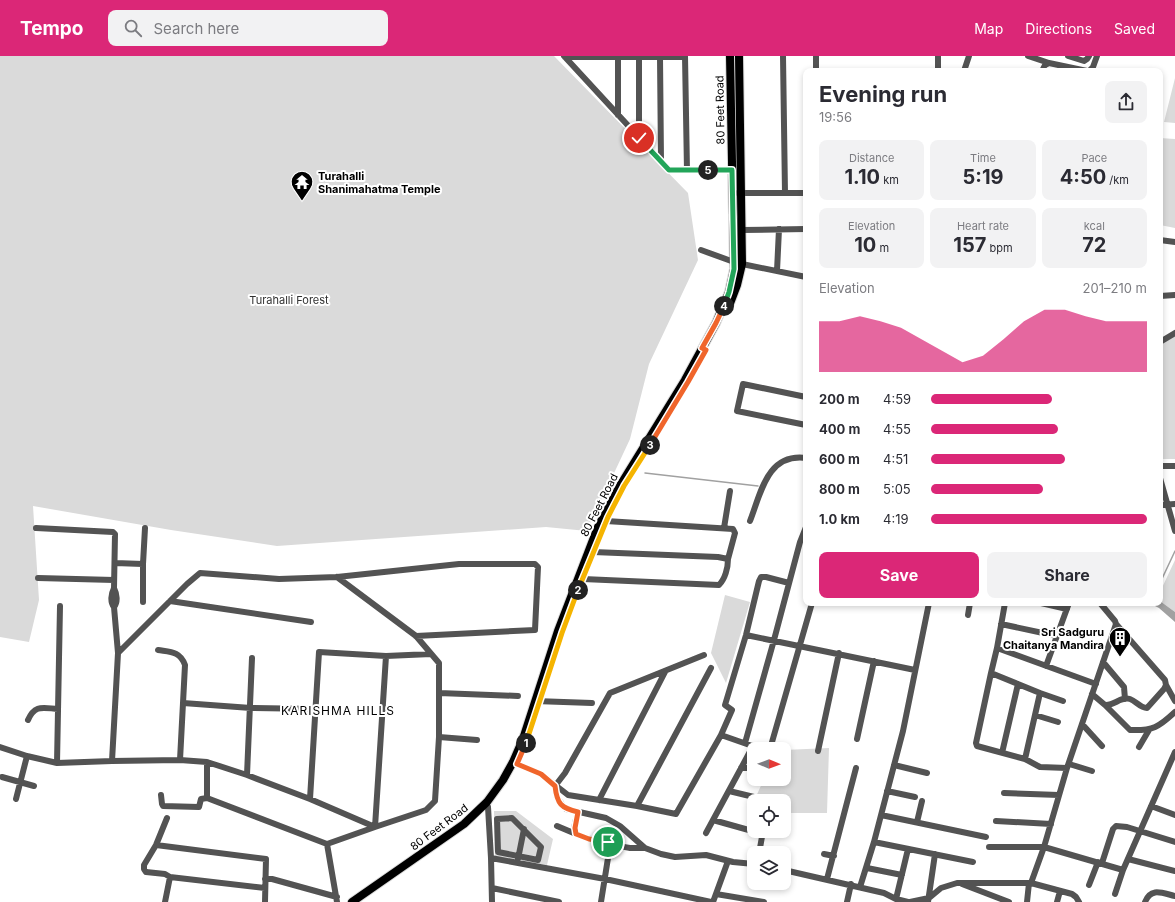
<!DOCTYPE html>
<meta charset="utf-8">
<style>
:root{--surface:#fff;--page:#f2f2f3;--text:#2b2b33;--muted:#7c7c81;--accent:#db2777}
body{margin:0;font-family:Inter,sans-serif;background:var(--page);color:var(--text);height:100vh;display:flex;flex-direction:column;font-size:15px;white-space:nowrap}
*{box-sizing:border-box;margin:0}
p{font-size:13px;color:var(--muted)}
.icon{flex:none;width:22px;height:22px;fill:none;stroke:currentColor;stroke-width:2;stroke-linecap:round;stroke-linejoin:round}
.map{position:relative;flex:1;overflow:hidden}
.sheet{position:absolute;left:803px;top:12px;width:360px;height:538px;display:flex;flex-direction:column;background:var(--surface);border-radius:8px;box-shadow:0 2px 6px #0003}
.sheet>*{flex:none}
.needle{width:26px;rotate:91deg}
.tools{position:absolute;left:747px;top:686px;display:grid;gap:8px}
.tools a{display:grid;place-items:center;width:44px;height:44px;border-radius:8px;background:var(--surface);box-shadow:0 2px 6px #0003;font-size:20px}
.pin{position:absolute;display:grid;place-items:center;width:34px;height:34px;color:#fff;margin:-17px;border:2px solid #fff;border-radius:50%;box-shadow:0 1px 4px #0007}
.km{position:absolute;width:20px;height:20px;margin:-10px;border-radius:50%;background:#222;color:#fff;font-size:11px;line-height:20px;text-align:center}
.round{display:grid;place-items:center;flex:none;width:42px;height:42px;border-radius:8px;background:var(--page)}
.headline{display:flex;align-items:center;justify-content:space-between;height:68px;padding:0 16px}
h1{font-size:22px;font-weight:700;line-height:30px}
.metrics{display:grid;grid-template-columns:repeat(3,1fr);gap:6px;height:68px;padding:4px 16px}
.metrics div{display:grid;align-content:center;border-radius:8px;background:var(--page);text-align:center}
.metrics b{font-size:20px;font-weight:700}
.metrics small{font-size:11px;font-weight:400}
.metrics p{font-size:11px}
.chart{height:112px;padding:8px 16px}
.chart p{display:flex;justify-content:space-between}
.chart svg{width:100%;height:72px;margin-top:4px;fill:var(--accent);opacity:.7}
.action{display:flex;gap:8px;margin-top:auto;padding:8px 16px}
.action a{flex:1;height:46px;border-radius:8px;background:var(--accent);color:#fff;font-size:16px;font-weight:700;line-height:46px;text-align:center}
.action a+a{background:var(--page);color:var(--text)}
ul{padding:0 16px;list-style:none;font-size:13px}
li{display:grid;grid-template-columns:64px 48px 1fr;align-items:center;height:30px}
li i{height:10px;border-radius:5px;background:var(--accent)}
header{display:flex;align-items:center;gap:24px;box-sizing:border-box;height:56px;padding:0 20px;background:var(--accent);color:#fff}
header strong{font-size:19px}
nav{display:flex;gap:22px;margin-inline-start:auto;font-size:14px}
.search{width:280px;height:36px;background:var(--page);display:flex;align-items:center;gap:10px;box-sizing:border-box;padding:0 14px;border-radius:8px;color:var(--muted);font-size:15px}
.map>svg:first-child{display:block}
</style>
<header>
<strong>Tempo</strong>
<div class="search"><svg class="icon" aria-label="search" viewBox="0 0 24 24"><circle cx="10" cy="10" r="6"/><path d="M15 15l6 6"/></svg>Search here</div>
<nav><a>Map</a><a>Directions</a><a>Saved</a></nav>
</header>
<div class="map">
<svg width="1175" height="846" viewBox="0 0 1175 846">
<rect width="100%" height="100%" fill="#fff"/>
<!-- green -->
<path fill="#dadada" d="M0,0H554L688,137L698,204L649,308L630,383L587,475L546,471L277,490L171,474L33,450L39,544L29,586L0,581Z
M1175,22V67L1164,66Z
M1160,82L1175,83V172L1160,169Z
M1175,278V403H1160V287Z
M1175,504V556L1160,545V536Z
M725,539L750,546L726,627L711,597Z
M829,692L827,757H784V745H754V756H749L764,723H784V694Z
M494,755H516L553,783L547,809L495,801Z"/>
<!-- water -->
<path fill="#a1a1a1" d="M1160,545L1175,556V566L1159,552L1149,547H1160Z"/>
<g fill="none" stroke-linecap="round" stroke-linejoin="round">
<!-- stream -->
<path stroke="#a1a1a1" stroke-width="1.5" d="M645,417L758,430
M1160,527L1175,495"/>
<!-- major casing -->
<g stroke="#dbdbdb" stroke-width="10">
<path id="major" d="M729,250L737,229L742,208L739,0
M352,846L464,768L487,746L503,724L513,706L523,683L558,575L598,471L621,428L685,324L716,267L729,236L734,213L730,0"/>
</g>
<!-- minor -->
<path stroke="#535353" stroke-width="6" d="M564,0L669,114H732
M685,0L687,115
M783,0L785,137
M816,0V15
M1028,0L1049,7
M1068,0L1084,5L1087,3L1089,0
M565,1H685
M639,1V82
M660,1L661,105
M938,15V0
M964,15L969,0
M1042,15L1045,9L1049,7L1087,15
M1089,15L1093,11L1097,0
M618,59V1
M738,137H806
M742,174L806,173
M1160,184L1175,186
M701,194L734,206
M742,208L806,221
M777,215L779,173
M1160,240L1175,239
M1160,286L1175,277
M806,341L743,328L737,355L806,369
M1160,410H1175
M1160,422L1175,475
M1160,449L1175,448
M606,465L733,473L735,477L728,503
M750,465C761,437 767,397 806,402
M36,472L113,476L115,478L114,532C111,538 110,546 114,551L118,597
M724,472L730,435
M115,507L143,508L145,472
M337,521L416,580L439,607V681L435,745L426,754L375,771L310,743L247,719L207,706L180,704L112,705L118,597L187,528L200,517L279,523L337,521L459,508H535L538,511L535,574L416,580
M38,522L114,524
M583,523L719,529C725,523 728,512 728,503L718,501L593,496
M114,532C117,538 118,546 114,551
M170,545L311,566
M143,546V508
M1005,547L997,592L991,617L1040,637L1025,703L1040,711L1067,712
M1041,547L1067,553
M968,559L970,547
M1001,568L1057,580
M746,579L915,614
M997,592L1096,628
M158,594C170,596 180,595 185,609L180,704
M704,599L610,637L565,717L555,730L557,742L566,753L606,762L620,770L645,792L661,798L675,801L706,799L733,806L754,808
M1103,606L1124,631L1125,643
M1046,610L1069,547
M991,617L976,687L977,690L1025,703
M1166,629L1175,645
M439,637L518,640
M1040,637L1063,645
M1092,638L1105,649C1114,650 1121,640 1130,643C1136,645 1140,652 1147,652L1164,633L1166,629L1165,624L1116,568L1115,565L1100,547
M535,645L592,647
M183,647L251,652L316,653
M1105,649L1130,674C1153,675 1159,671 1175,656
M1035,659L1058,666
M28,664C35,648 43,652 58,653
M1082,668L1102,690
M721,679L732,654L725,649L746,579L759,525L761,521H766L789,527
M439,681L477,684
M857,683L874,605
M745,687L774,584L800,486L806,471
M0,691L27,700L57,707L112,705
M1139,691L1149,674
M770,693L812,547
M818,695L839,597
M1002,697L1018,628
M207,706V742L327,788
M513,706L541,718L568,739L637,750L676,758L721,679L761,693
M57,707L60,550
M1069,708L1092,715
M894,709L927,717
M741,712H754
M247,719L252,602
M2,721L34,730
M729,735L754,741
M887,735L915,741
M1004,737L1059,739
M161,739L162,748L163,750L199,751L201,743L207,742
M16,743L27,700
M310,743L319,596L386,600L431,598
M599,744L665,616
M637,750L711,612
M1151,750L1175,759
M488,751L491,802L492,846
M578,756C577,761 572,773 576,777C579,781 623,791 630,792C635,792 640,792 645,792
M881,759L986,781
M512,762L541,791L538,804L498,796L497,763Z
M713,764L763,778
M996,765L1051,768
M917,766L922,745
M557,770L576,778
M706,777L753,690
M874,786L973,806
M156,789L266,803L265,846
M989,791H1044L1123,814L1175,696
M760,792L763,775
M824,798L834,800
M491,802L605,823L711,846
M518,803L524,773
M1128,803L1175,815
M1102,807L1113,773L1116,770L1127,771L1175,786
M867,812L902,819
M784,814L884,837L896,843L908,846
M170,821L265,832
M265,823H272L337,841
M827,823L856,712
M1031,827L1044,791L1067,712L1116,568
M962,828L1009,846
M1089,829L1098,806
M860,831L874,786L903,675L929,547
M492,832L559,846
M716,838L764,846
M1115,838L1123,814
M896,843L908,793
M165,846L170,821L165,818L146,816L144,813V809L156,789L167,762
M337,846L327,788L375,771L386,600
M601,846L608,802
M713,846L728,805
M847,846L851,828
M910,846L929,842L941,832L957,827H1031L1072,838L1076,841L1079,846
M928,846L935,798
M1027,846L1029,827
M1057,846L1060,835
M1145,846C1151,831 1162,837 1175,840"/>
<!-- major -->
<use href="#major" stroke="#000" stroke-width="8"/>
</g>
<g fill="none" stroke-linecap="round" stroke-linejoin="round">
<!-- split-1 casing -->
<g stroke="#fff" stroke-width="8">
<path id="split-1" d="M526,687L517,708L541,718L555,730C557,748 561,752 578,756L575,772L576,778L589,783L608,786"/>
</g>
<!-- split-2 casing -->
<g stroke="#fff" stroke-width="8">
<path id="split-2" d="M526,687L562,577L578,534"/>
</g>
<!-- split-3 casing -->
<g stroke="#fff" stroke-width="8">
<path id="split-3" d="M578,534L608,461L624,430L650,389"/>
</g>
<!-- split-4 casing -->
<g stroke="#fff" stroke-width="8">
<path id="split-4" d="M650,389L688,326L706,294L702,292L716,267L724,250"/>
</g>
<!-- split-5 casing -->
<g stroke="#fff" stroke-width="8">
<path id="split-5" d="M708,114H732L734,213L729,236L724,250"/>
</g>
<!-- split-6 casing -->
<g stroke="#fff" stroke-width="8">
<path id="split-6" d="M639,82L669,114H708"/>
</g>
<!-- split-1 -->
<use href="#split-1" stroke="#f0652b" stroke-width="5"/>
<!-- split-2 -->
<use href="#split-2" stroke="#f5b400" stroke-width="5"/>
<!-- split-3 -->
<use href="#split-3" stroke="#f5b400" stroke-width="5"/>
<!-- split-4 -->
<use href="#split-4" stroke="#f0652b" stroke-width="5"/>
<!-- split-5 -->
<use href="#split-5" stroke="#22a559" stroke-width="5"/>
<!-- split-6 -->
<use href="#split-6" stroke="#22a559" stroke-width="5"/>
</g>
<!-- icons -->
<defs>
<g id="temple-pin" transform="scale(1.15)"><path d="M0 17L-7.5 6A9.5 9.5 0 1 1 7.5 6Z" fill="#000" stroke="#fff"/><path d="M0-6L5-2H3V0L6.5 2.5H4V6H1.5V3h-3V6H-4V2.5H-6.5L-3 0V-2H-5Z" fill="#fff"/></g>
<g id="building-pin" transform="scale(1.15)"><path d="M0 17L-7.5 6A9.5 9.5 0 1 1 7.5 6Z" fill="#000" stroke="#fff"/><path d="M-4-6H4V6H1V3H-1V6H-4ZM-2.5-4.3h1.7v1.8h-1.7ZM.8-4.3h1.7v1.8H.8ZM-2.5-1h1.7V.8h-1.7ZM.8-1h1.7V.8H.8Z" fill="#fff"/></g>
</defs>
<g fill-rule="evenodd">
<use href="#temple-pin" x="302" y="126"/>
<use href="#building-pin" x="1120" y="582"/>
</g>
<g text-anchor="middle" stroke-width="4" stroke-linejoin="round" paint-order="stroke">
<!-- street labels -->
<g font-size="11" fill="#000" stroke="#fff">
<text transform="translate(720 54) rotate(-91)" y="4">80 Feet Road</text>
<text transform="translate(599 449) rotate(-63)" y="4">80 Feet Road</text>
<text transform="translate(439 771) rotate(-37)" y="4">80 Feet Road</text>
</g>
<!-- poi labels -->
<g font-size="11" font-weight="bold" fill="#000" stroke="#fff" text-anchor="start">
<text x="318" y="124">Turahalli<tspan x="318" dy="13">Shanimahatma Temple</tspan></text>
<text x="1104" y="580" text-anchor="end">Sri Sadguru<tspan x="1104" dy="13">Chaitanya Mandira</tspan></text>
</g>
<!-- park labels -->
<g font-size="11" fill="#313131" stroke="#fff">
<text x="289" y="248">Turahalli Forest</text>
</g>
<!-- neighbourhood labels -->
<g font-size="12" letter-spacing="1" fill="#000" stroke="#fff">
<text x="338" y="659">KARISHMA HILLS</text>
</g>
</g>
</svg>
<div class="tools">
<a><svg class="needle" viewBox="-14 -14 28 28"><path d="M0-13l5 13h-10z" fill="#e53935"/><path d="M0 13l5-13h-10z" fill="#7c7c81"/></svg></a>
<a><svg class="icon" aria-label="locate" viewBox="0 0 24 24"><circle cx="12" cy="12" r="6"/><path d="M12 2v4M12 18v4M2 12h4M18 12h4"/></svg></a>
<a><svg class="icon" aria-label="layers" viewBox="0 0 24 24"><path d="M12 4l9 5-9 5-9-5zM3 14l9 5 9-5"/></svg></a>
</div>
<div class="pin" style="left:608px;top:786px;background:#1e9e55"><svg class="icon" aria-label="arrive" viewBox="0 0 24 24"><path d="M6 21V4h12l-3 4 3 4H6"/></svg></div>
<div class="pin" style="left:639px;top:82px;background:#d93025"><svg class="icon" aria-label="check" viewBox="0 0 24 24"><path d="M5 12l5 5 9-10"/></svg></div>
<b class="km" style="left:526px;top:687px">1</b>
<b class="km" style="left:578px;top:534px">2</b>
<b class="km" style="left:650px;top:389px">3</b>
<b class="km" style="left:724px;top:250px">4</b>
<b class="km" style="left:708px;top:114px">5</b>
<section class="sheet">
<div class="headline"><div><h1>Evening run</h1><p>19:56</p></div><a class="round"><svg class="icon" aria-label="share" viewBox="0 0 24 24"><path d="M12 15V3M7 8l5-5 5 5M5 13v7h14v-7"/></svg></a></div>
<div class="metrics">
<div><p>Distance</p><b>1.10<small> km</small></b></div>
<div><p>Time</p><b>5:19</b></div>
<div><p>Pace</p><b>4:50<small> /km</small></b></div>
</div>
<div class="metrics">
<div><p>Elevation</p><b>10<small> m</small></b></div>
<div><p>Heart rate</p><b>157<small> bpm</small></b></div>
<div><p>kcal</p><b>72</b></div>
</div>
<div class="chart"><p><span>Elevation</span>201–210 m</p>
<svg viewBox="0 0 160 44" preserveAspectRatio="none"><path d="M0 44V13L10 13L20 10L30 13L40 17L50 24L60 31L70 38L80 34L90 24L100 13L110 6L120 6L130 10L140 13L150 13L160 13V44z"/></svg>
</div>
<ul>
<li><b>200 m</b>4:59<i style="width:56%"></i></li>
<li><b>400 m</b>4:55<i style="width:59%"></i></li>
<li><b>600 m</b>4:51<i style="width:62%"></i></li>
<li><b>800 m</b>5:05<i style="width:52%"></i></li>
<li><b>1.0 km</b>4:19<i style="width:100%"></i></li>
</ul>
<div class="action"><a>Save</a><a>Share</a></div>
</section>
</div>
